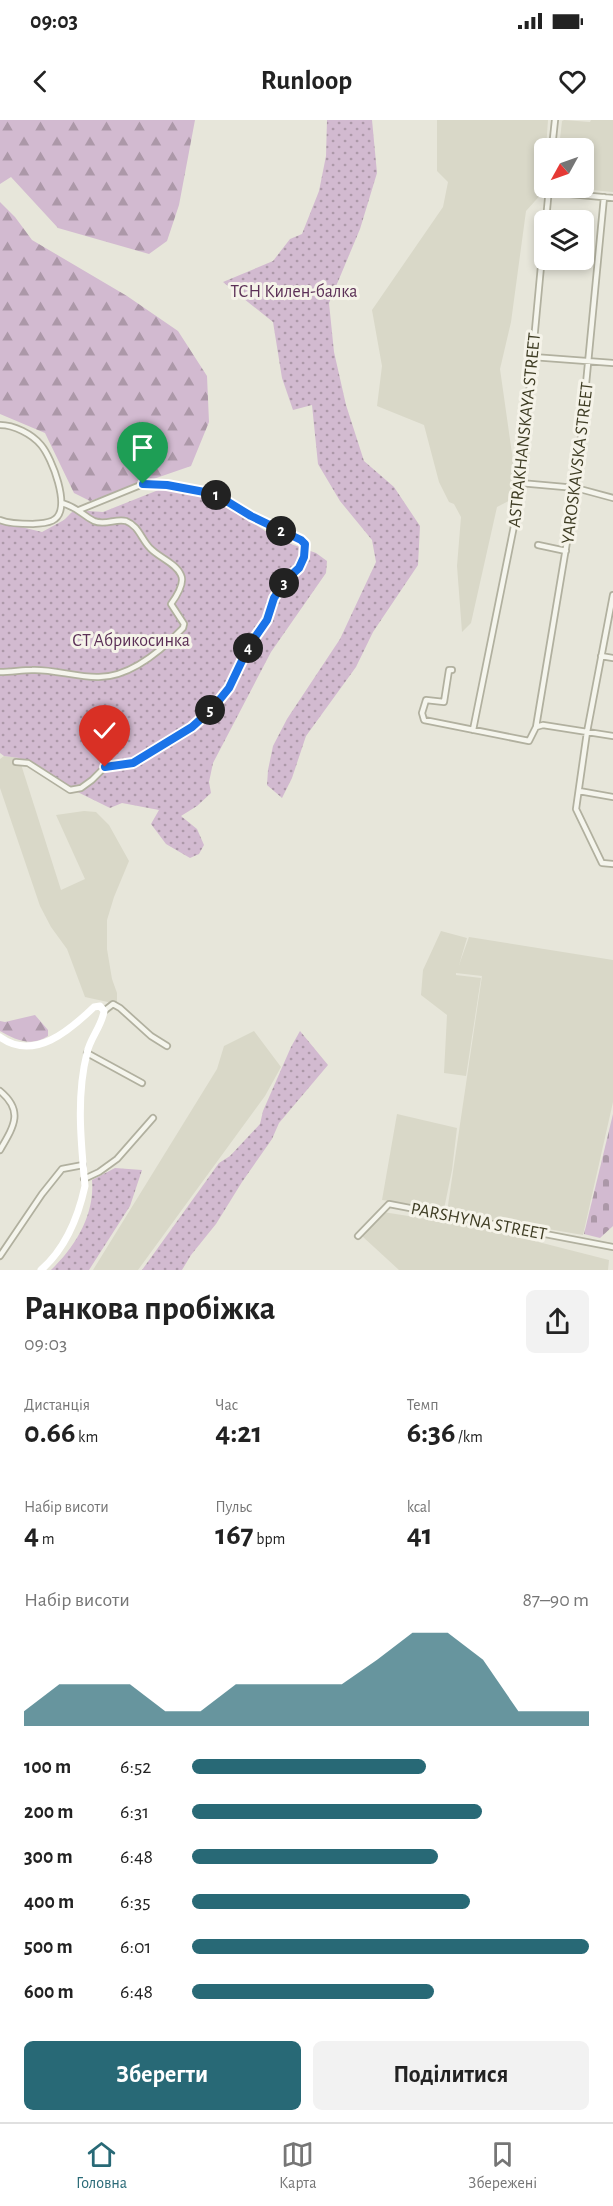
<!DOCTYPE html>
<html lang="uk">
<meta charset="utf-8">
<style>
:root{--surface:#fff;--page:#f2f2f2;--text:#222;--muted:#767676;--line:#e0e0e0;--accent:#286976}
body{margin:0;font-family:"Alegreya Sans",sans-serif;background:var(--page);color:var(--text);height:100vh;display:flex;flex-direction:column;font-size:22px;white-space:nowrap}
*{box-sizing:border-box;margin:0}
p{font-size:20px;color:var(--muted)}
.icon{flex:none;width:33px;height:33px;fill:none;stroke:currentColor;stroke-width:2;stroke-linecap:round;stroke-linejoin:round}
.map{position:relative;height:1150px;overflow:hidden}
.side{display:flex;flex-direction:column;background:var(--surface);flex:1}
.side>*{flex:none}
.needle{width:39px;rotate:230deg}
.fabs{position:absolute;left:534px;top:18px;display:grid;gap:12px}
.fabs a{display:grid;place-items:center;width:60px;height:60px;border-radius:9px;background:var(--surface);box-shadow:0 3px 9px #0003;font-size:30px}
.pin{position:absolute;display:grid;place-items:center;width:51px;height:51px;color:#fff;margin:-62px -26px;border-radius:50% 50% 50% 0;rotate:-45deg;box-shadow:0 0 6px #0007}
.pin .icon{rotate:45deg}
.km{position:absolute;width:30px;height:30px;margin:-15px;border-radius:50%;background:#222;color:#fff;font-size:16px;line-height:30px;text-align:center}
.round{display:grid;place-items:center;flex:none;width:63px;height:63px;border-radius:9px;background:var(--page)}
.headline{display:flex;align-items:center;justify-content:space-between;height:102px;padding:0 24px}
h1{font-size:33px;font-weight:600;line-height:45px}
.stats{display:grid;grid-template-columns:repeat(3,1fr);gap:9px;height:102px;padding:6px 24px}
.stats div{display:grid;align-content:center}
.stats b{font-size:30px;font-weight:600}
.stats small{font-size:16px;font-weight:400}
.stats p{font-size:16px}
.chart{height:168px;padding:12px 24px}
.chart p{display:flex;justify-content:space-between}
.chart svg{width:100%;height:108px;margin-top:6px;fill:var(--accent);opacity:.7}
.button{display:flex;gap:12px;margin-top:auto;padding:12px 24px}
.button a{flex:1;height:69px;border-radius:9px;background:var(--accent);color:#fff;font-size:24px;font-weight:600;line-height:69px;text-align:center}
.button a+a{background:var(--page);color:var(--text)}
ul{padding:0 24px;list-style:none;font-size:20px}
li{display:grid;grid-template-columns:96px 72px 1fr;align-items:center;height:45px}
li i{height:15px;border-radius:8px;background:var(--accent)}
.status{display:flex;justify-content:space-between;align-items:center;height:42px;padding:0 30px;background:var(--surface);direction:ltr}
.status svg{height:16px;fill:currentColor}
header{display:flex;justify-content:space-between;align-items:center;height:78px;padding:0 24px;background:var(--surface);font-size:27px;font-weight:600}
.menu{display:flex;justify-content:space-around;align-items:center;height:84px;border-top:2px solid var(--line);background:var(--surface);font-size:16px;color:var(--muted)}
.menu a{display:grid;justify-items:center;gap:3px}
.menu .active{color:var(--accent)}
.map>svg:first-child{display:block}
</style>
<div class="status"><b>09:03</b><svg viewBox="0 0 49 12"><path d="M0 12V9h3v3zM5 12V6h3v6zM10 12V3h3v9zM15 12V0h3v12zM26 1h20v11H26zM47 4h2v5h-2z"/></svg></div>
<header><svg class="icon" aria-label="back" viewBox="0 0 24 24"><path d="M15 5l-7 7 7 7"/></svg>Runloop<svg class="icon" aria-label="heart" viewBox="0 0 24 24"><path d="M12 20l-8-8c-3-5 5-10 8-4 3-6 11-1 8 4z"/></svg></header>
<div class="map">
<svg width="613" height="1150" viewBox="0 0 613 1150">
<defs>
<pattern id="grass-dots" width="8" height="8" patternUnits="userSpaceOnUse" patternTransform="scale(1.5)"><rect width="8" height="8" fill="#d2bad0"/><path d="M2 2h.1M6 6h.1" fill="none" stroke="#ac98a8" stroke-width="1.8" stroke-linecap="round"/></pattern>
<pattern id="forest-firs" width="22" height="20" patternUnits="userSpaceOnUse" patternTransform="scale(1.5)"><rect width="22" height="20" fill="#d2bad0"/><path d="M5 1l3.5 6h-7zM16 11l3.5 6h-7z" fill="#ac98a8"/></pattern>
<pattern id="cemetery-stones" width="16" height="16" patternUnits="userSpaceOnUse" patternTransform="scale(1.5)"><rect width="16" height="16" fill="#d2bad0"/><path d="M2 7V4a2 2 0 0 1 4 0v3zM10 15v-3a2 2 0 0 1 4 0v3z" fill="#ac98a8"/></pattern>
</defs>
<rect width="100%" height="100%" fill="#e7e6da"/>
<!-- built -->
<path fill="#d9d8c8" d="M437,0H548L543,72L526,91L511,202L500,249L518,376L497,387L471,503L462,512L457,446L461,397L454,384L449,382L439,362L424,305L377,286L382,246L372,190L443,87L448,62L437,51Z
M564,0L590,2L591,0H613V72L570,68H584V28H559L562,1Z
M4,636L19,638L61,770L85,759L56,695L84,691L96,692L109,705L129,741L114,777L107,800V829L112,859L117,873V884L85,877L67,829L51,807L40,786L0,668V639Z
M441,811L467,818L459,845L469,817L613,840V982L583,1115L447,1092L482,856L456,853V855L481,858L466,956L444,953L447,895L421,875L423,850Z
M254,911L281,947L265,976L138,1150H93L217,949L224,926Z
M397,994L457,1008L452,1050L444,1089L382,1080Z
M383,1092L484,1108L609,1140L608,1150H399L362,1116Z"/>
<!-- grass -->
<path fill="url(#grass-dots)" d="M327,0H372L377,53L360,109L329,183L334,232L346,285L364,341L394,367L420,406L418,445L373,512L356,547L306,616L292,658L282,678L267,665L268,650L273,626L287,599L340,519L376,442L372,420L340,381L318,344L312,285L293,290L282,258L273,202L223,162L273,141L290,119L302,114L319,71L326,36Z
M166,367L219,380L277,419L316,433L327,441L326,453L271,532L213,643L209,662L211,673L197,686L181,696L197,709L204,725L199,734L190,738L166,724L151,704L159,690L122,683L110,688L43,655L19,638L4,636L0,633V402L42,412L64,400L74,390L103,392Z
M300,911L328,945L279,1003L272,1019L242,1062L216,1104L191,1135L182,1150H142L219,1043L230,1036L260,1004L263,991L291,927Z
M115,1048L142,1050L130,1086L89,1150H51C75,1127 95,1095 92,1060Z"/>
<!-- forest -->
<path fill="url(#forest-firs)" d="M0,0H195L179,85L167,121L149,134L58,108L11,57L0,64Z
M0,82L15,97L32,120L127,176L178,211L207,256L209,302L191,346L90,381L74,373L45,313L0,294Z
M35,895L48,910V916C32,927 15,920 0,911V901L5,902Z"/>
<!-- cemetery -->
<path fill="url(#cemetery-stones)" d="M613,994V1106L600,1118L584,1114Z"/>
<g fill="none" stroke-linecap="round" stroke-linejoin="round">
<!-- minor casing -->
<g stroke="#b1b09f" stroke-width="8">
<path id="minor" d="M552,28L555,0
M548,72L613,78
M546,100L549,68
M533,237L613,243
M0,305C14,305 32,314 41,325C52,338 71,387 55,399C49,404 40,403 33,404C22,404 10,404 0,400
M520,363L576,368L613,378
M538,425L566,431
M613,475L587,612L576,689L602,743L613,744
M601,536L613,538
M452,550H449L444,582L426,580L422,593L424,600L529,621L536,607L543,605L613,616
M0,552C11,552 22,550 32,550C53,549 75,557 97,557C130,558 161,531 183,508L184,504L171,484C176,477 185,463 181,455C176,443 158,437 150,428C141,419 139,406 126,401C116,398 105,406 94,401C82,395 79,388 62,383
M536,607L576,368L604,77
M473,610L519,381L544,114
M16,642L28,643L70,670L81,668L92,660L105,647L133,643L192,607L211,589L229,568L249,526L267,500L274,478L286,460L299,448L305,437V424L301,420L251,396L215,374L167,365L143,364L79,390
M579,671L613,677
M104,891L113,884L120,888L151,916L167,926
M87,933L142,963
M0,971C24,991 14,1006 0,1030
M84,1059L99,1052L117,1039L153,998
M358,1116L389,1084L613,1127
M0,1136L42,1074L62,1049L83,1045"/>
</g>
<!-- minor -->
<use href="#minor" stroke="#f5f5ed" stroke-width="4.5"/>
<!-- secondary -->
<path stroke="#fff" stroke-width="7" d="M0,917C34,942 70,910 94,887L100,886L104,891C102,906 90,918 87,933C76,976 81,1023 85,1066C78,1098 65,1129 41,1150"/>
</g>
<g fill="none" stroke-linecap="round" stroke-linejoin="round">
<!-- route casing -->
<g stroke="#fff" stroke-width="12">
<path id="route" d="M105,647L133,643L192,607L212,589L229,568L249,526L267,500L274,478L286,460L299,448L304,437L305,424L301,420L251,396L215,374L167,365L143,364"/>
</g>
<!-- route -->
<use href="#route" stroke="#1a73e8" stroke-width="8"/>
</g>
<g text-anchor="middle" stroke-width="6" stroke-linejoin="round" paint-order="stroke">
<!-- park labels -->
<g font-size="18" fill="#5b2f56" stroke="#f5f3e9">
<text x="294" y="177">ТСН Килен-балка</text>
<text x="131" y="526">СТ Абрикосинка</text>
</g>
<!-- street labels -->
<g font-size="18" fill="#3e3c23" stroke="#f5f3e9">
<text transform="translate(524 310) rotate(-84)" y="6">ASTRAKHANSKAYA STREET</text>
<text transform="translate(577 343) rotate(-83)" y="6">YAROSKAVSKA STREET</text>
<text transform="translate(479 1101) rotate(11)" y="6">PARSHYNA STREET</text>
</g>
</g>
</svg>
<div class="fabs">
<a><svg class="needle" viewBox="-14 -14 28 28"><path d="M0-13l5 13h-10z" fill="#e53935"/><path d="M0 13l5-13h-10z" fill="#767676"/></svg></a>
<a><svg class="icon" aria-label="layers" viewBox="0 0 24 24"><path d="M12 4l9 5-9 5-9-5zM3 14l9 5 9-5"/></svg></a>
</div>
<div class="pin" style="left:143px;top:364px;background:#1e9e55"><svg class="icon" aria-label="arrive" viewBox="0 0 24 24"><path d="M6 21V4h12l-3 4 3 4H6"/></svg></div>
<div class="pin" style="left:105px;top:647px;background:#d93025"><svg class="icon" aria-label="check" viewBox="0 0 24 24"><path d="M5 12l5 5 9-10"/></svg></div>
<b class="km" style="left:216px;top:375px">1</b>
<b class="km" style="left:281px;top:411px">2</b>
<b class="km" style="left:284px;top:463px">3</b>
<b class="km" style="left:248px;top:528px">4</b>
<b class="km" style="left:210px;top:590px">5</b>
</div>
<section class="side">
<div class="headline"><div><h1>Ранкова пробіжка</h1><p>09:03</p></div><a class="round"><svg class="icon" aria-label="share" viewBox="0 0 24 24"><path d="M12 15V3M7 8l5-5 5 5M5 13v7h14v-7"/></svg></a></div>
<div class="stats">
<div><p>Дистанція</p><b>0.66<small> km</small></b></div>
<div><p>Час</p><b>4:21</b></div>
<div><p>Темп</p><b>6:36<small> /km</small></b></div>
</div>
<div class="stats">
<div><p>Набір висоти</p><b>4<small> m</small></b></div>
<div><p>Пульс</p><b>167<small> bpm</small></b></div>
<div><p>kcal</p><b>41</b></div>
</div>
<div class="chart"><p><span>Набір висоти</span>87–90 m</p>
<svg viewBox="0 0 160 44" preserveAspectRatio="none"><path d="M0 44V38L10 27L20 27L30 27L40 38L50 38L60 27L70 27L80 27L90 27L100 17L110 6L120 6L130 17L140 38L150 38L160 38V44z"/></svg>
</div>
<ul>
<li><b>100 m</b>6:52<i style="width:59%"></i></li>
<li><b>200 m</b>6:31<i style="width:73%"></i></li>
<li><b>300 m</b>6:48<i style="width:62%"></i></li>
<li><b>400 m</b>6:35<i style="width:70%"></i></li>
<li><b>500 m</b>6:01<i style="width:100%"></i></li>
<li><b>600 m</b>6:48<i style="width:61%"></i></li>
</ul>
<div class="button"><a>Зберегти</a><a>Поділитися</a></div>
</section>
<nav class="menu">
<a class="active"><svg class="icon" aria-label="home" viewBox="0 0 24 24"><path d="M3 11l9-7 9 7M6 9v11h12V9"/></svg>Головна</a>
<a><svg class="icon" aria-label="map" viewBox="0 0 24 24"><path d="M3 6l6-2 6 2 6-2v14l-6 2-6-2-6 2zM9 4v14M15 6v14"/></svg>Карта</a>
<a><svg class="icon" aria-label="saved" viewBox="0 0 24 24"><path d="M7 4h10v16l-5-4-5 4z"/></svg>Збережені</a>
</nav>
